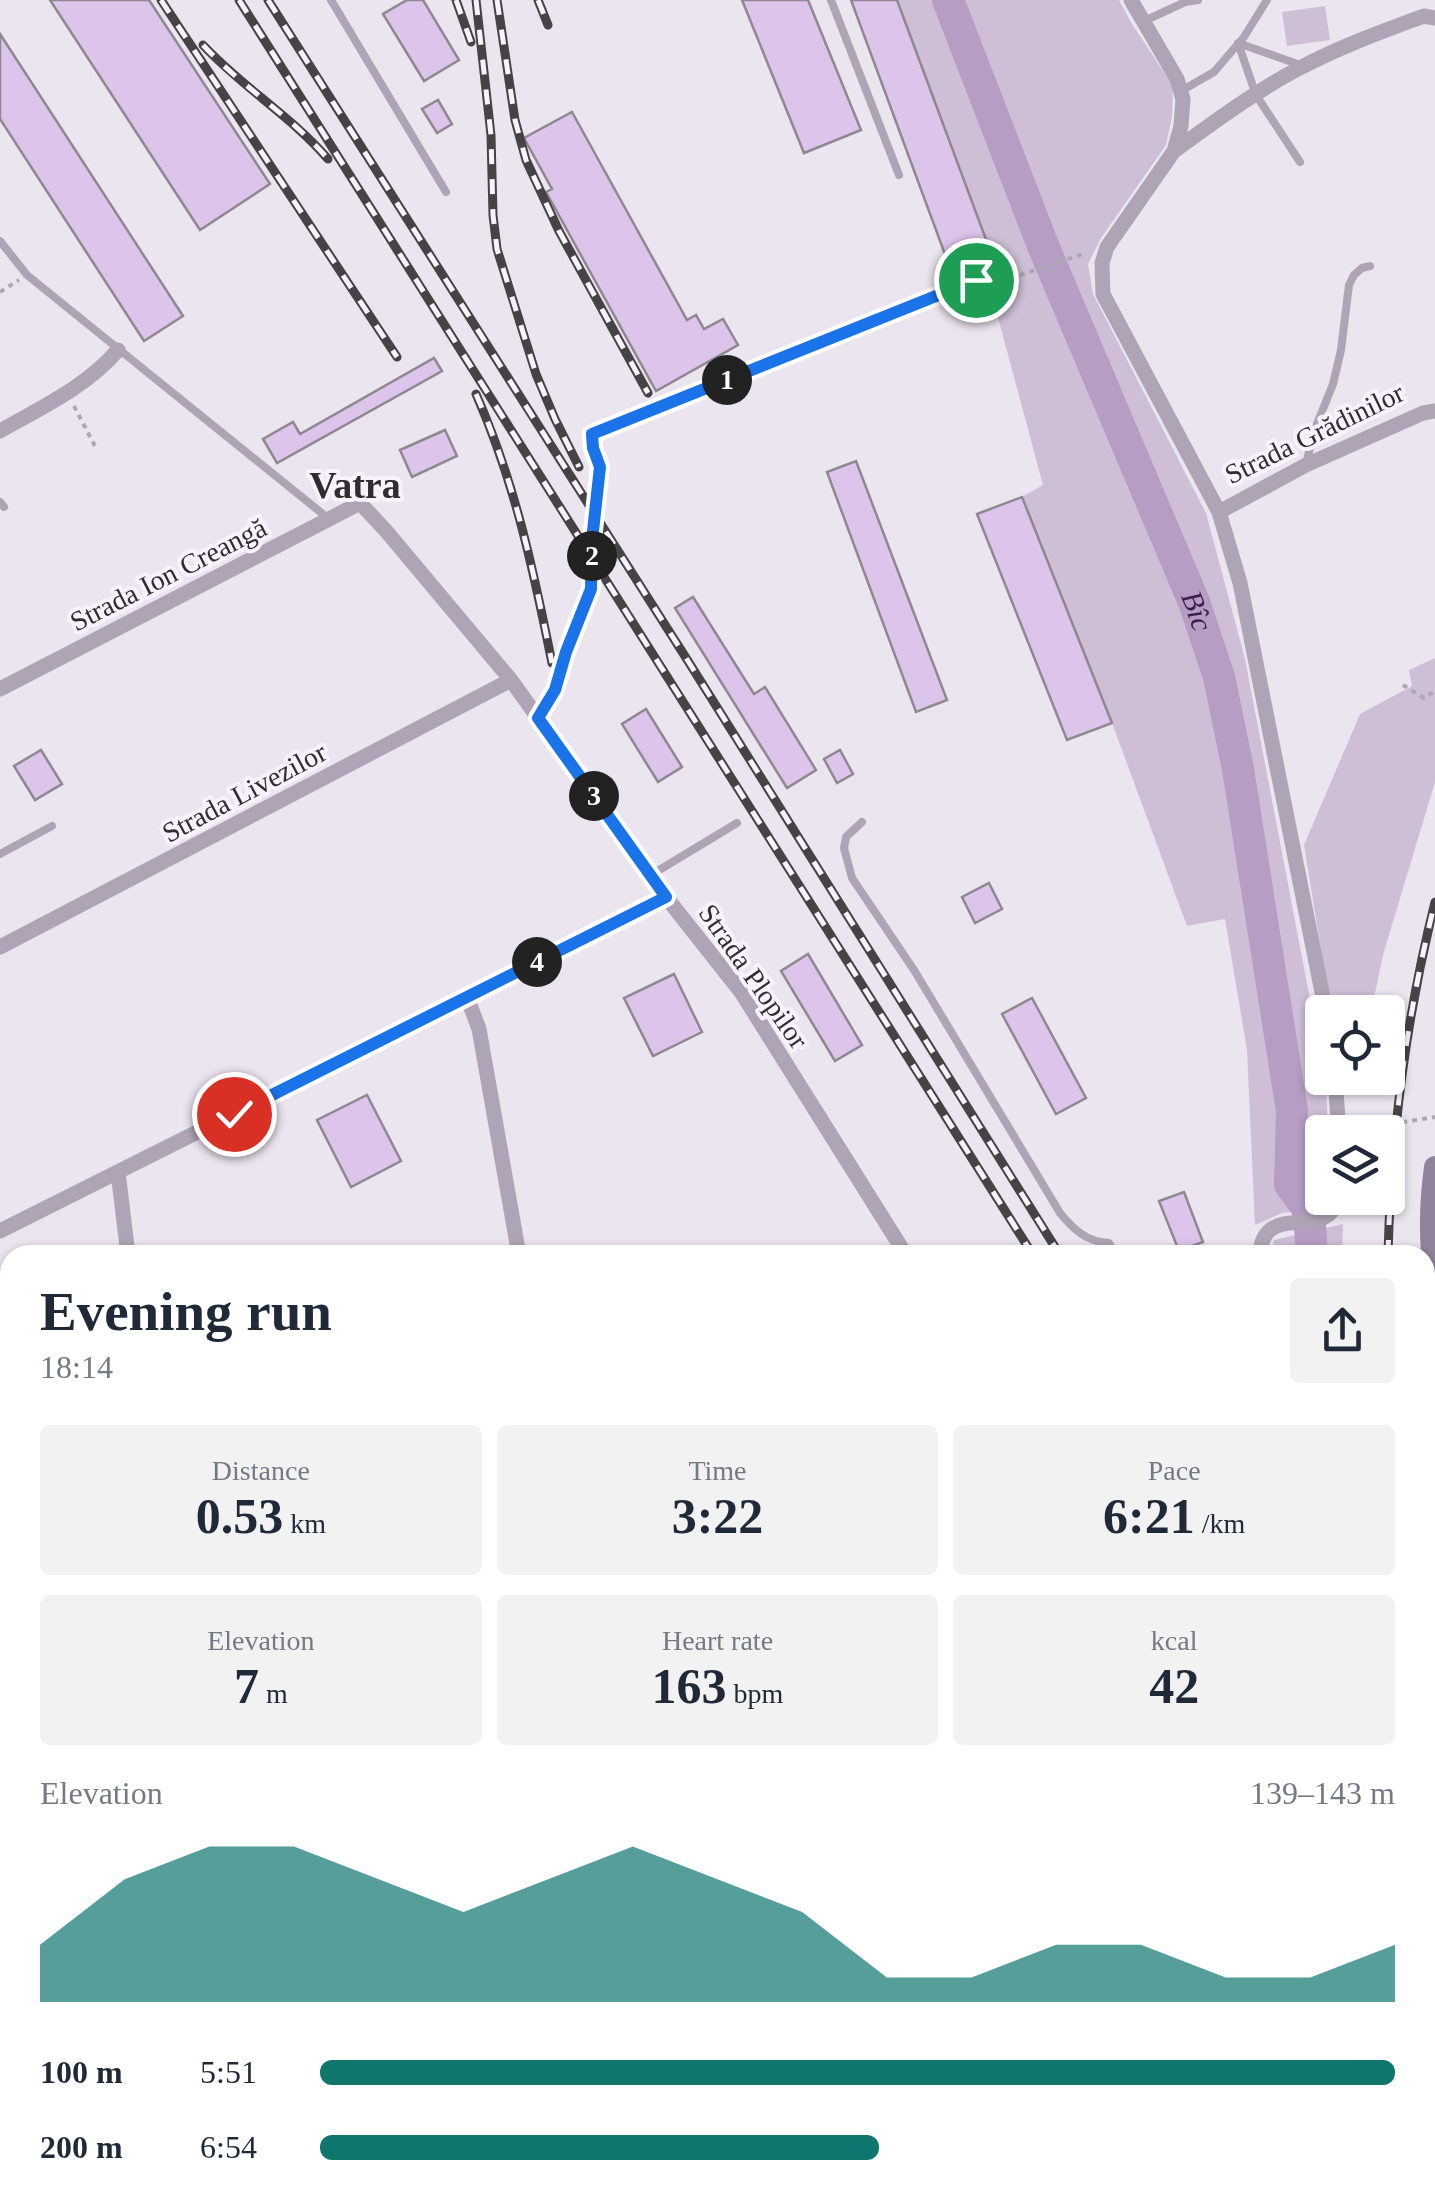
<!DOCTYPE html>
<meta charset="utf-8">
<style>
:root{--surface:#fff;--page:#f2f2f3;--text:#1f2937;--muted:#747a83;--accent:#0f766e}
body{margin:0;font-family:"Times New Roman",serif;background:var(--page);color:var(--text);height:100vh;display:flex;flex-direction:column;font-size:38px;white-space:nowrap}
*{box-sizing:border-box;margin:0}
p{font-size:32px;color:var(--muted)}
.icon{flex:none;width:55px;height:55px;fill:none;stroke:currentColor;stroke-width:2;stroke-linecap:round;stroke-linejoin:round}
.map{position:relative;flex:1;overflow:hidden}
.side{position:absolute;left:0px;top:1245px;width:1435px;height:960px;display:flex;flex-direction:column;background:var(--surface);border-radius:30px 30px 0 0;box-shadow:0 2px 8px #0004}
.side>*{flex:none}
.tools{position:absolute;left:1305px;top:995px;display:grid;gap:20px}
.tools a{display:grid;place-items:center;width:100px;height:100px;border-radius:10px;background:var(--surface);box-shadow:0 2px 8px #0004;font-size:50px}
.pin{position:absolute;display:grid;place-items:center;width:85px;height:85px;color:#fff;margin:-42px;border:5px solid #fff;border-radius:50%;box-shadow:0 2px 10px #0007}
.km{position:absolute;width:50px;height:50px;margin:-25px;border-radius:50%;background:#222;color:#fff;font-size:28px;line-height:50px;text-align:center}
.round{display:grid;place-items:center;flex:none;width:105px;height:105px;border-radius:10px;background:var(--page)}
.summary{display:flex;align-items:center;justify-content:space-between;height:170px;padding:0 40px}
h1{font-size:55px;font-weight:600;line-height:75px}
.stats{display:grid;grid-template-columns:repeat(3,1fr);gap:15px;height:170px;padding:10px 40px}
.stats div{display:grid;align-content:center;border-radius:10px;background:var(--page);text-align:center}
.stats b{font-size:50px;font-weight:600}
.stats small{font-size:28px;font-weight:400}
.stats p{font-size:28px}
.chart{height:280px;padding:20px 40px}
.chart p{display:flex;justify-content:space-between}
.chart svg{width:100%;height:180px;margin-top:10px;fill:var(--accent);opacity:.7}
ul{padding:0 40px;list-style:none;font-size:32px}
li{display:grid;grid-template-columns:160px 120px 1fr;align-items:center;height:75px}
li i{height:25px;border-radius:12px;background:var(--accent)}
.map>svg:first-child{display:block}
</style>
<div class="map">
<svg width="1435" height="2205" viewBox="0 0 1435 2205">
<rect width="100%" height="100%" fill="#ebe5ef"/>
<!-- green -->
<path fill="#cebfd7" d="M897,0H1119L1132,24L1173,86L1172,117L1166,145L1101,238L1088,264L1093,294L1206,513L1245,659L1322,1062V1078H1325L1326,1081L1328,1132H1322V1198H1331L1324,1207L1282,1213L1255,1225L1247,1050L1225,919L1187,926L1112,723L1022,497L1043,485L989,284L994,261Z
M1325,6L1330,40L1287,46L1282,12Z
M1435,658V782L1383,955L1371,1012H1331L1304,845L1360,714L1412,686L1409,670Z
M1343,1224L1342,1255H1271L1274,1240Z
M1425,1951L1435,1991V2100L1425,2085Z
M1425,2118L1435,2134V2205H1332L1335,2195H1425Z"/>
<g fill="none" stroke-linecap="round" stroke-linejoin="round">
<!-- river -->
<g stroke="#b59dc3" stroke-width="32">
<path id="s1" d="M948,0L1044,248L1194,602L1219,677L1238,769L1292,1111L1290,1184L1306,1206L1309,1214L1312,1255"/>
<path d="M1425,2046L1435,2058"/>
</g>
</g>
<!-- building -->
<path fill="#ddc4eb" stroke="#8e8891" stroke-width="2.5" d="M50,0H149L270,184L200,230Z
M407,0H423L459,60L424,81L383,14Z
M742,0H808L861,130L804,153Z
M851,0H897L994,261L953,276Z
M0,34L183,316L144,341L0,119Z
M438,100L452,124L437,133L422,109Z
M572,112L687,320L696,315L704,329L723,319L738,345L656,391L546,192L552,189L524,138Z
M434,358L442,371L277,463L263,439L293,422L300,434Z
M445,430L457,456L412,477L400,450Z
M856,461L947,700L916,712L827,472Z
M1022,497L1112,723L1067,740L977,514Z
M693,597L754,694L765,687L816,770L787,788L675,608Z
M646,709L682,767L658,782L622,724Z
M41,750L62,784L35,800L14,766Z
M840,750L853,774L837,783L824,759Z
M989,883L1002,909L975,923L962,897Z
M808,954L862,1045L835,1061L781,971Z
M674,974L702,1032L653,1056L624,998Z
M1032,998L1086,1098L1056,1114L1002,1014Z
M367,1095L401,1161L351,1187L317,1120Z
M1184,1192L1203,1242L1179,1251L1159,1201Z"/>
<g fill="none" stroke-linecap="round" stroke-linejoin="round">
<!-- path -->
<path stroke="#aea9b1" stroke-width="4" stroke-dasharray="5 5" stroke-linecap="butt" d="M0,292L19,280
M74,406L97,450
M1403,685L1424,698L1435,691
M546,705L555,690L567,651L591,589L592,540L600,467L593,447L592,434L975,279L1014,277L1086,253
M1388,1135L1398,1123L1435,1117"/>
<!-- lane -->
<path stroke="#aea4b5" stroke-width="8" d="M331,0L446,192
M831,0L899,175
M1142,22L1185,2L1198,0
M1238,43L1256,95L1300,162
M1238,43L1300,65
M1181,91L1214,72L1244,37L1267,0
M0,241L27,275L329,519
M1306,465L1313,434L1333,384L1341,350L1349,285L1354,275L1362,268L1370,266
M0,502L4,507
M862,822L846,837L844,848L852,878L914,970L1060,1213C1074,1230 1087,1242 1109,1243L1116,1255
M0,854L52,826
M651,875L737,823
M1320,2205L1323,2195"/>
<!-- street -->
<path stroke="#aea4b5" stroke-width="15" d="M1131,0L1177,79L1183,99L1181,126L1174,151L1107,247L1102,263L1103,294L1219,512L1240,583L1326,1012
M1174,151C1213,123 1253,93 1296,70C1337,48 1380,32 1424,16L1435,18
M0,431C42,407 86,387 118,350
M1219,512L1306,465L1423,413L1435,411
M0,689L360,503L387,532L511,680L666,897L741,992L906,1255
M0,947L511,680
M467,997L479,1029L519,1255
M1335,1078L1339,1132
M118,1172L128,1255
M0,1231L666,897
M1259,1255C1261,1247 1262,1238 1268,1232C1288,1212 1327,1236 1339,1198
M0,1971L10,1966
M1425,2102L1435,2117
M125,2195L127,2205
M22,2205L42,2195
M481,2205L494,2195"/>
<!-- secondary -->
<path stroke="#92839c" stroke-width="22" d="M1435,1167C1430,1204 1429,1240 1435,1277"/>
<!-- rail casing -->
<g stroke="#464347" stroke-width="9">
<path id="rail" d="M161,0L397,357
M239,0L1033,1255
M268,0L688,661L1060,1255
M456,0L471,42
M476,0L491,135L493,215L497,249L536,374L555,419L579,467
M497,0L515,120L526,160L559,231L648,393
M538,0L548,25
M203,45C242,87 291,116 328,159
M476,394C515,483 533,568 552,663
M1388,1255C1391,1135 1406,1018 1435,902
M1425,1625L1435,1669
M1425,1836L1435,1853
M1425,1895L1435,1918"/>
</g>
<!-- rail -->
<use href="#rail" stroke="#f8f2fc" stroke-width="5" stroke-dasharray="15" stroke-linecap="butt"/>
</g>
<g fill="none" stroke-linecap="round" stroke-linejoin="round">
<!-- route casing -->
<g stroke="#fff" stroke-width="20">
<path id="route" d="M234,1114L666,897L538,718L555,690L566,652L591,589L592,540L600,467L593,448L592,434L976,280"/>
</g>
<!-- route -->
<use href="#route" stroke="#1a73e8" stroke-width="12"/>
</g>
<g text-anchor="middle" stroke-width="8" stroke-linejoin="round" paint-order="stroke">
<!-- street labels -->
<g font-size="28" fill="#302d31" stroke="#f8f2fc">
<text transform="translate(1314 433) rotate(-26)" y="10">Strada Grădinilor</text>
<text transform="translate(168 574) rotate(-27)" y="10">Strada Ion Creangă</text>
<text transform="translate(244 792) rotate(-28)" y="10">Strada Livezilor</text>
<text transform="translate(754 976) rotate(55)" y="10">Strada Plopilor</text>
</g>
<!-- water labels -->
<g font-size="30" font-style="italic" fill="#3f1f50" stroke="#f8f2fc">
<text dy="10" stroke="none"><textPath href="#s1" startOffset="660">Bîc</textPath></text>
</g>
<!-- district labels -->
<g font-size="38" font-weight="bold" fill="#302d31" stroke="#f8f2fc">
<text x="355" y="498">Vatra</text>
</g>
</g>
</svg>
<div class="tools">
<a><svg class="icon" aria-label="locate" viewBox="0 0 24 24"><circle cx="12" cy="12" r="6"/><path d="M12 2v4M12 18v4M2 12h4M18 12h4"/></svg></a>
<a><svg class="icon" aria-label="layers" viewBox="0 0 24 24"><path d="M12 4l9 5-9 5-9-5zM3 14l9 5 9-5"/></svg></a>
</div>
<div class="pin" style="left:976px;top:280px;background:#1e9e55"><svg class="icon" aria-label="arrive" viewBox="0 0 24 24"><path d="M6 21V4h12l-3 4 3 4H6"/></svg></div>
<div class="pin" style="left:234px;top:1114px;background:#d93025"><svg class="icon" aria-label="check" viewBox="0 0 24 24"><path d="M5 12l5 5 9-10"/></svg></div>
<b class="km" style="left:727px;top:380px">1</b>
<b class="km" style="left:592px;top:556px">2</b>
<b class="km" style="left:594px;top:796px">3</b>
<b class="km" style="left:537px;top:962px">4</b>
<section class="side">
<div class="summary"><div><h1>Evening run</h1><p>18:14</p></div><a class="round"><svg class="icon" aria-label="share" viewBox="0 0 24 24"><path d="M12 15V3M7 8l5-5 5 5M5 13v7h14v-7"/></svg></a></div>
<div class="stats">
<div><p>Distance</p><b>0.53<small> km</small></b></div>
<div><p>Time</p><b>3:22</b></div>
<div><p>Pace</p><b>6:21<small> /km</small></b></div>
</div>
<div class="stats">
<div><p>Elevation</p><b>7<small> m</small></b></div>
<div><p>Heart rate</p><b>163<small> bpm</small></b></div>
<div><p>kcal</p><b>42</b></div>
</div>
<div class="chart"><p><span>Elevation</span>139–143 m</p>
<svg viewBox="0 0 160 44" preserveAspectRatio="none"><path d="M0 44V30L10 14L20 6L30 6L40 14L50 22L60 14L70 6L80 14L90 22L100 38L110 38L120 30L130 30L140 38L150 38L160 30V44z"/></svg>
</div>
<ul>
<li><b>100 m</b>5:51<i style="width:100%"></i></li>
<li><b>200 m</b>6:54<i style="width:52%"></i></li>
</ul>
</section>
</div>
